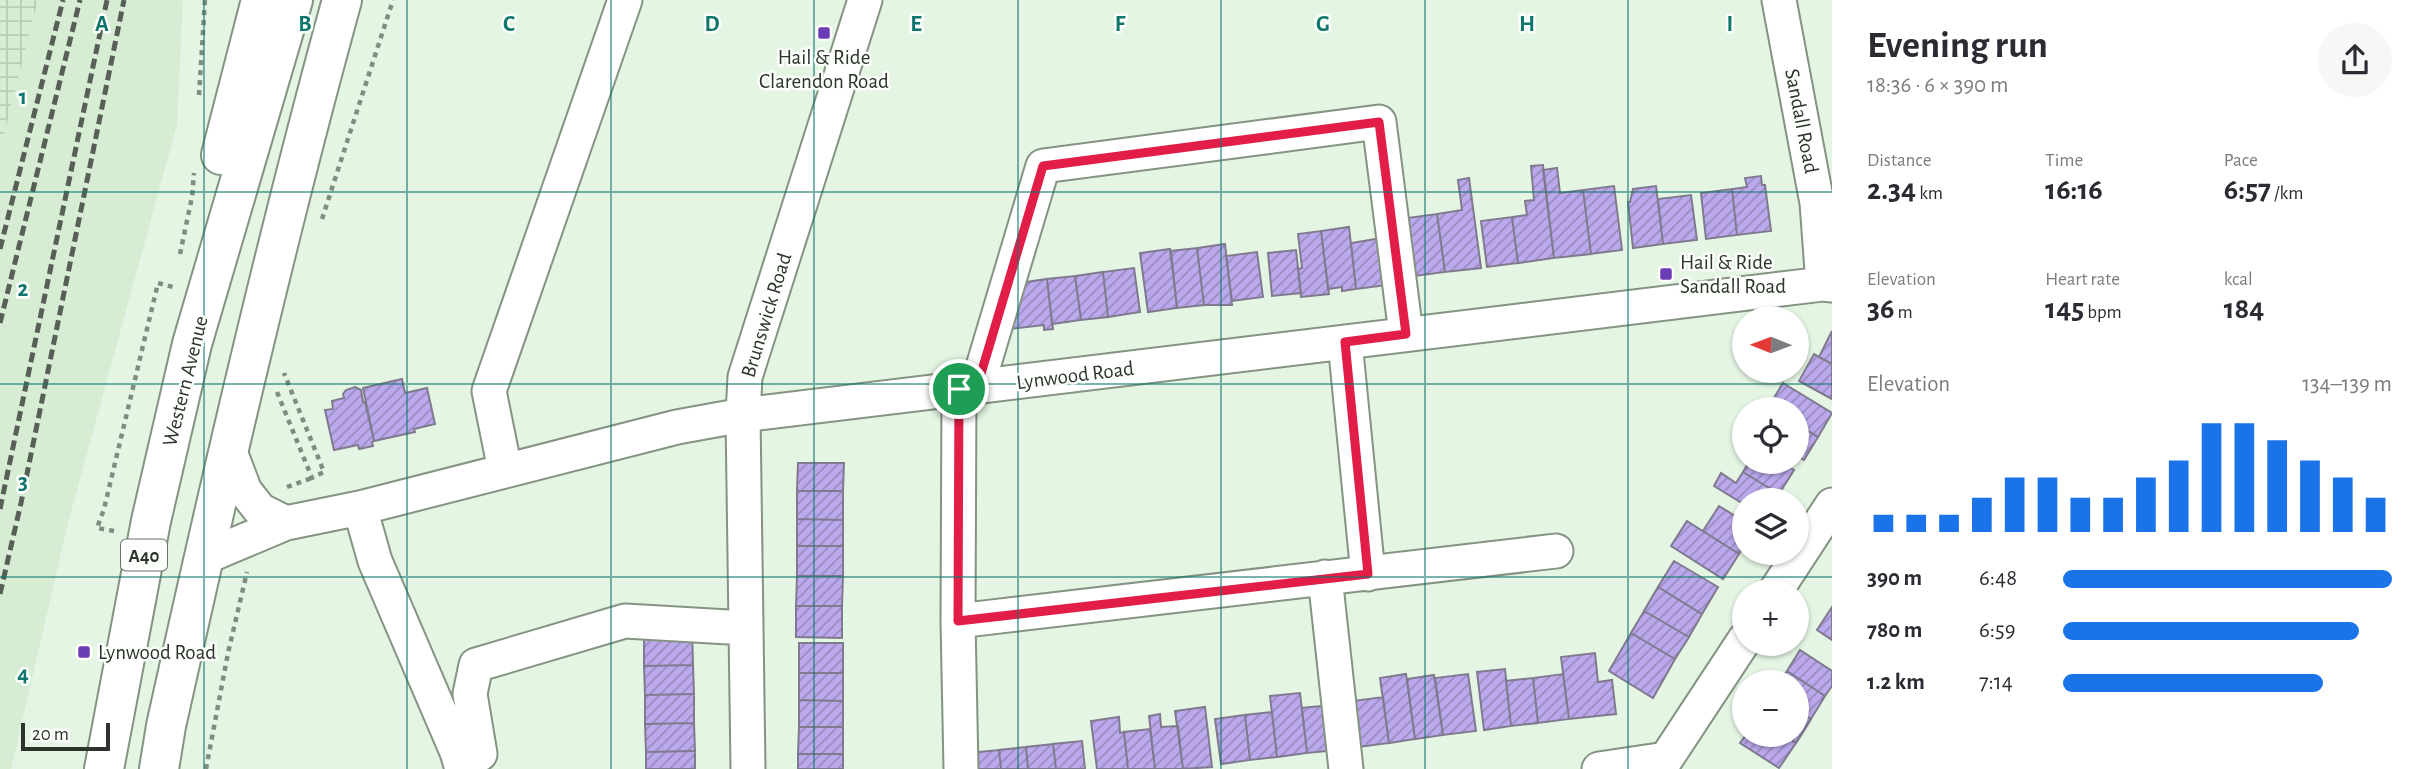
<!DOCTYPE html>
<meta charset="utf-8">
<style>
:root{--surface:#fff;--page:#f7f7f7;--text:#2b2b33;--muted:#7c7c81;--accent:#1a73e8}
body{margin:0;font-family:"Alegreya Sans",sans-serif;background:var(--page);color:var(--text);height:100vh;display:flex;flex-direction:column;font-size:26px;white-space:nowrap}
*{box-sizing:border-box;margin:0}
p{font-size:23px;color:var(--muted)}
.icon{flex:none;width:38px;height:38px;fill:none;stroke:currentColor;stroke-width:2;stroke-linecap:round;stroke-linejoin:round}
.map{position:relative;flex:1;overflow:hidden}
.details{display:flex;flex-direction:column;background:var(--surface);width:595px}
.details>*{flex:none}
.needle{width:46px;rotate:271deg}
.tools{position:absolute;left:1732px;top:306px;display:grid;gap:14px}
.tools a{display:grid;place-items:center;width:77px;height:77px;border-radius:50%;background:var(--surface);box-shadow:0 2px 5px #0004;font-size:35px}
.scale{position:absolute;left:21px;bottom:18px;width:89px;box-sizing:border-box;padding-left:7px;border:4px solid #2d332c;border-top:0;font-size:19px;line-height:24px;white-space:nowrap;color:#2d332c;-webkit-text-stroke:5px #fbfefa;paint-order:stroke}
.pin{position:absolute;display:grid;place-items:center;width:60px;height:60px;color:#fff;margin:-30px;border:4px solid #fff;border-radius:50%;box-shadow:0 2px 7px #0007}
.round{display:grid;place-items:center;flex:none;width:74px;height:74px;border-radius:37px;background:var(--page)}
.summary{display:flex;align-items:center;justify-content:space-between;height:119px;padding:0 35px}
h1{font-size:38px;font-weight:700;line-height:52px}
.stats{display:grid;grid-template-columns:repeat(3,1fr);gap:10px;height:119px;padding:7px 35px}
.stats div{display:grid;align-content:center}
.stats b{font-size:30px;font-weight:700}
.stats small{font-size:19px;font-weight:400}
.stats p{font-size:19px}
.chart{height:196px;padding:14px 35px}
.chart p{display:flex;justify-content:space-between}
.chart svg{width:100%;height:126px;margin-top:7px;stroke:var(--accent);stroke-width:6}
ul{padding:0 35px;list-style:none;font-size:23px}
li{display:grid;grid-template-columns:112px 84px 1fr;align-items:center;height:52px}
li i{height:18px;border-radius:9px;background:var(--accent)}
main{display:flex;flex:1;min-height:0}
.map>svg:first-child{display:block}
</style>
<main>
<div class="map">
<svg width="1832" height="769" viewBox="0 0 1832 769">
<defs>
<pattern id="industrial-grid" width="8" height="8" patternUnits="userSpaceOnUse" patternTransform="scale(1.75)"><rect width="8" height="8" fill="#d6edd4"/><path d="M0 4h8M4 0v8" fill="none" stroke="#b8ccb6"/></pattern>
<pattern id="building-hatch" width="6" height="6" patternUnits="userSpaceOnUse" patternTransform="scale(1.75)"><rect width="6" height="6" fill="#bca9ed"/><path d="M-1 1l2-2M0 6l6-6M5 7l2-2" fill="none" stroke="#998ac0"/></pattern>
</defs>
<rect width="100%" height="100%" fill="#e4f5e3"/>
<!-- built -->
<path fill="#d6edd4" d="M38,0H183L177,124L68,523L11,769H0V150Z"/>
<!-- industrial -->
<path fill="url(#industrial-grid)" d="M0,0H38L0,150Z"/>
<!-- building -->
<path fill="url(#building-hatch)" stroke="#7f7a8e" stroke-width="2" d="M1543,165L1554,258L1518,263L1512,217L1527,215L1525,201L1534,200L1531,166Z
M1557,168L1560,193L1583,190L1591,254L1554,258L1543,170Z
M1761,176L1762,185H1765L1771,231L1737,235L1732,189L1747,187L1745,178Z
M1469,178L1481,268L1445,272L1437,214L1462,210L1458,180Z
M1614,186L1622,250L1591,254L1583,190Z
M1656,186L1663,244L1633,248L1628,202H1630L1633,189Z
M1732,189L1737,235L1706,239L1701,193Z
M1691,195L1697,240L1663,244L1658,199Z
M1437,214L1445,272L1415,276L1407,218Z
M1512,217L1518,263L1487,267L1481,221Z
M1349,227L1356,289L1342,291V287L1328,289L1321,231Z
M1321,231L1329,294L1301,297L1298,269L1302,268L1298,234Z
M1382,238L1388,285L1356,289L1351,243Z
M1225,244L1232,305H1204L1197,248Z
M1197,248L1204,305L1177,308L1171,251Z
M1170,249L1177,308L1148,312L1140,253Z
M1296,250L1301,293L1272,296L1268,253Z
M1257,252L1263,297L1232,301L1226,256Z
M1134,268L1140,312L1108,317L1103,272Z
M1103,272L1108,317L1081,320L1075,276Z
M1075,276L1081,320L1052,324L1047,279Z
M1047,279L1053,329L1044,330V325L1001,330L1012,284Z
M1832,331V364L1819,357Z
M1814,354L1832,364V399L1799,381Z
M402,379L405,393L427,388L435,424L414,429L415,432L374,441L363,388Z
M1783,383L1832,413L1818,437L1797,424V410H1774L1769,406Z
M355,387L361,390L363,402H365L374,441L372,442L373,446L359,449L358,445L334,450L325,410L333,409L332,401L344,398L343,394L346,390Z
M1797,424L1818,437L1804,460L1797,456Z
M1749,462H1781L1794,470L1779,494L1743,472Z
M798,463H844L843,491H797Z
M1743,472L1779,494L1775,500H1745V505L1714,486L1721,473L1736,483Z
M797,491H843V520L797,519Z
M1719,506L1745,522V545L1739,554L1703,531Z
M797,519L843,520V546H797Z
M1687,521L1739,554L1723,579L1671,546Z
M797,546H843V576H797Z
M1674,561L1718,587L1702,614L1658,587Z
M797,576H843L842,606H796Z
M1658,587L1702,614L1689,637L1644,611Z
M796,606H842V638L796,637Z
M1832,607V640L1817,630Z
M1644,611L1689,637L1675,659L1631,633Z
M692,631L693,665L644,666V632Z
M1631,633L1675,659L1653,698L1609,671Z
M799,643H843V673H799Z
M1800,650L1832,671V686L1825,696L1787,671Z
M1595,653L1598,682L1612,680L1616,714L1569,719L1561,657Z
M693,665L694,694L645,695L644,666Z
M1505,669L1511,726L1484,730L1477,672Z
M1787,671L1825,696L1811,719L1797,711V682H1779Z
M799,673H843V701L799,700Z
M1406,674L1415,739L1389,743L1380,678Z
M1468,674L1476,731L1443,735L1435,678Z
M1563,674L1569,719L1538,723L1533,678Z
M1434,675L1443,735L1415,739L1407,679Z
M1533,678L1538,723L1511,726L1506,681Z
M1300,693L1307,753L1277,757L1270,696Z
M694,694V723L645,724V695Z
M1383,697L1389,743L1359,747L1353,701Z
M799,700L843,701V727H799Z
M1331,705L1336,750L1307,753L1302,708Z
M1205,707L1212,767L1183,769L1175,711Z
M1797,711L1811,719L1796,743L1784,735H1797Z
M1272,712L1277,757L1250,760L1245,715Z
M1160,714L1161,727L1178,726L1183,769H1155L1149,716Z
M1245,715L1250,760L1221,764L1215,719Z
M1119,717L1120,733L1124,732L1128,769H1097L1091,721Z
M694,723L695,751L646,752L645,724Z
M799,727H843V754H798Z
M1150,729L1155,769H1128L1124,732Z
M1746,735H1784L1796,743L1779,768L1740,743Z
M1082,741L1085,769H1056L1053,744Z
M1053,744L1056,769H1028L1026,747Z
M1026,747L1028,769H1001L999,750Z
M999,750L1001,769H971L969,753Z
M695,751V769H646V752Z
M798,754H843V769H798Z"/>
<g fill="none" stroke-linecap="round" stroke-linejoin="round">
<!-- minor casing -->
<g stroke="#849382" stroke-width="37">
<path id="minor" d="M1779,0L1817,203L1823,284
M1345,342L1368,574
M977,387L1043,166L1379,122L1406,334
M959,389L958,621L961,769
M229,449L245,491L260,510L286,523
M505,470L489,391L625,0
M360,508L375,561L457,752L462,769
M203,558L286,523L360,508L677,427L743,415L1823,284L1832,285
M1325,577L1346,769
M1775,592L1832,505
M958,621L1556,551
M480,754L470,694L476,665L625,621L746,628
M748,769L743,415L745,377L865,0
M1599,769L1666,759L1745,639"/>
</g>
<!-- highway casing -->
<g stroke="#849382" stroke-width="42">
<path id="highway" d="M221,155L261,0
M104,769L151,521L192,344L293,0
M159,769L166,726C220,483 276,240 342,0"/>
</g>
<!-- path -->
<path stroke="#818c80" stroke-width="4.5" stroke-dasharray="5 5" stroke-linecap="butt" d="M199,95L205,0
M322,219L393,0
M180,254L192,197L194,173
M277,392L312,478L324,472L284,373
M287,487L312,478
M114,531L97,528L104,509L158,283L173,287
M206,769L228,653L247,572"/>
<!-- minor -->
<use href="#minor" stroke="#fff" stroke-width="33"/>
<!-- highway -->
<use href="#highway" stroke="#fff" stroke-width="38"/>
<!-- rail -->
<path stroke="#575f56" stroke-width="5" stroke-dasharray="10 5" stroke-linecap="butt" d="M0,249L63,0
M0,323L80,0
M0,509L107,0
M0,594L21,503L124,0"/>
</g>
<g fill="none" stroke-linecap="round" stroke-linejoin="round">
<!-- route casing -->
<g stroke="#fff" stroke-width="14">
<path id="route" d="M1379,122L1406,334L1345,342L1368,574L958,621L959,389L977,387L1043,166Z"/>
</g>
<!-- route -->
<use href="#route" stroke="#e11d48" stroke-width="9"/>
</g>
<!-- grid -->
<path fill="none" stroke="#0f766e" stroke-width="2" stroke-opacity="0.55" d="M204,0V769M407,0V769M611,0V769M814,0V769M1018,0V769M1221,0V769M1425,0V769M1628,0V769M0,192H1832M0,384H1832M0,577H1832"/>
<!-- markers -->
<g fill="#6b3db4" stroke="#fbfefa" stroke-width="2.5">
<rect x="817" y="26" width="14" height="14" rx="3.5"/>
<rect x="1659" y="267" width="14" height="14" rx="3.5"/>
<rect x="77" y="645" width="14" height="14" rx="3.5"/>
</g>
<g text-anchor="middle" stroke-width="5" stroke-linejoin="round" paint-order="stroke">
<!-- shield labels -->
<rect fill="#fbfefa" stroke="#6b706a" stroke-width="2" x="121" y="539.5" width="46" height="31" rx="5"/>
<g font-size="19" font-weight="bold" fill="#2d332c">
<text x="144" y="562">A40</text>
</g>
<!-- poi labels -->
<g font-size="21" fill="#2d332c" stroke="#fbfefa" text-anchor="start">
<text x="824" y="64" text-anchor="middle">Hail &amp; Ride<tspan x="824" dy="24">Clarendon Road</tspan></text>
<text x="1680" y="269">Hail &amp; Ride<tspan x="1680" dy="24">Sandall Road</tspan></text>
<text x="98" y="659">Lynwood Road</text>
</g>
<!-- street labels -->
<g font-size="21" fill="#2d332c" stroke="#fbfefa">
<text transform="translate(1802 121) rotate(79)" y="7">Sandall Road</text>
<text transform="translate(766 315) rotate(-73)" y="7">Brunswick Road</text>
<text transform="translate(1075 375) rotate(-7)" y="7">Lynwood Road</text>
<text transform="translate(185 381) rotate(-76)" y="7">Western Avenue</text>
</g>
</g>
<g font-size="23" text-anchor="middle" font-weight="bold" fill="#0f766e" stroke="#fbfefa" stroke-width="5" stroke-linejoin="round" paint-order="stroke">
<text x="102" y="31">A</text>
<text x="305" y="31">B</text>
<text x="509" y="31">C</text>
<text x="712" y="31">D</text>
<text x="916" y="31">E</text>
<text x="1120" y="31">F</text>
<text x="1323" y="31">G</text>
<text x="1527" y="31">H</text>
<text x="1730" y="31">I</text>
<text x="23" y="104">1</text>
<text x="23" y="296">2</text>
<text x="23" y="489">3</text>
<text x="23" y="681">4</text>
</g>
</svg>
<div class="tools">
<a><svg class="needle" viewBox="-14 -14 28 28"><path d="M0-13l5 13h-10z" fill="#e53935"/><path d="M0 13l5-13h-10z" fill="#7c7c81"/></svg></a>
<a><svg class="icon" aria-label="locate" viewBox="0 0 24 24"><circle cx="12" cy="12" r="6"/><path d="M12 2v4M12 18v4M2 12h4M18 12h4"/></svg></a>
<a><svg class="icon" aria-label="layers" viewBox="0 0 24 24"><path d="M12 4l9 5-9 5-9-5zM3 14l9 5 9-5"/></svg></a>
<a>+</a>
<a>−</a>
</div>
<div class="scale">20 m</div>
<div class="pin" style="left:959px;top:389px;background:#1e9e55"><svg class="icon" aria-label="arrive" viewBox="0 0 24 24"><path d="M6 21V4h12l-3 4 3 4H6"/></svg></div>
</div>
<section class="details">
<div class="summary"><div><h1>Evening run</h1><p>18:36 · 6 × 390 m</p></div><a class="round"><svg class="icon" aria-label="share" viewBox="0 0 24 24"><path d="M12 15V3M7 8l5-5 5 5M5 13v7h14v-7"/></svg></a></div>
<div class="stats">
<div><p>Distance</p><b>2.34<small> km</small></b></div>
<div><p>Time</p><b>16:16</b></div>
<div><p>Pace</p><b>6:57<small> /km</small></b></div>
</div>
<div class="stats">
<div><p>Elevation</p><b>36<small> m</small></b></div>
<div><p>Heart rate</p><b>145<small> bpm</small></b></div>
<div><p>kcal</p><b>184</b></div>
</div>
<div class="chart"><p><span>Elevation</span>134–139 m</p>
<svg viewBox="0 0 160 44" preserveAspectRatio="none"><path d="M5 44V38M15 44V38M25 44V38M35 44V32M45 44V25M55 44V25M65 44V32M75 44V32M85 44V25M95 44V19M105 44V6M115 44V6M125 44V12M135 44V19M145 44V25M155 44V32"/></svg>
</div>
<ul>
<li><b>390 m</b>6:48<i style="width:100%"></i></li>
<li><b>780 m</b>6:59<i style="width:90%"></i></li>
<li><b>1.2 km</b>7:14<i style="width:79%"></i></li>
</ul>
</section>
</main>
